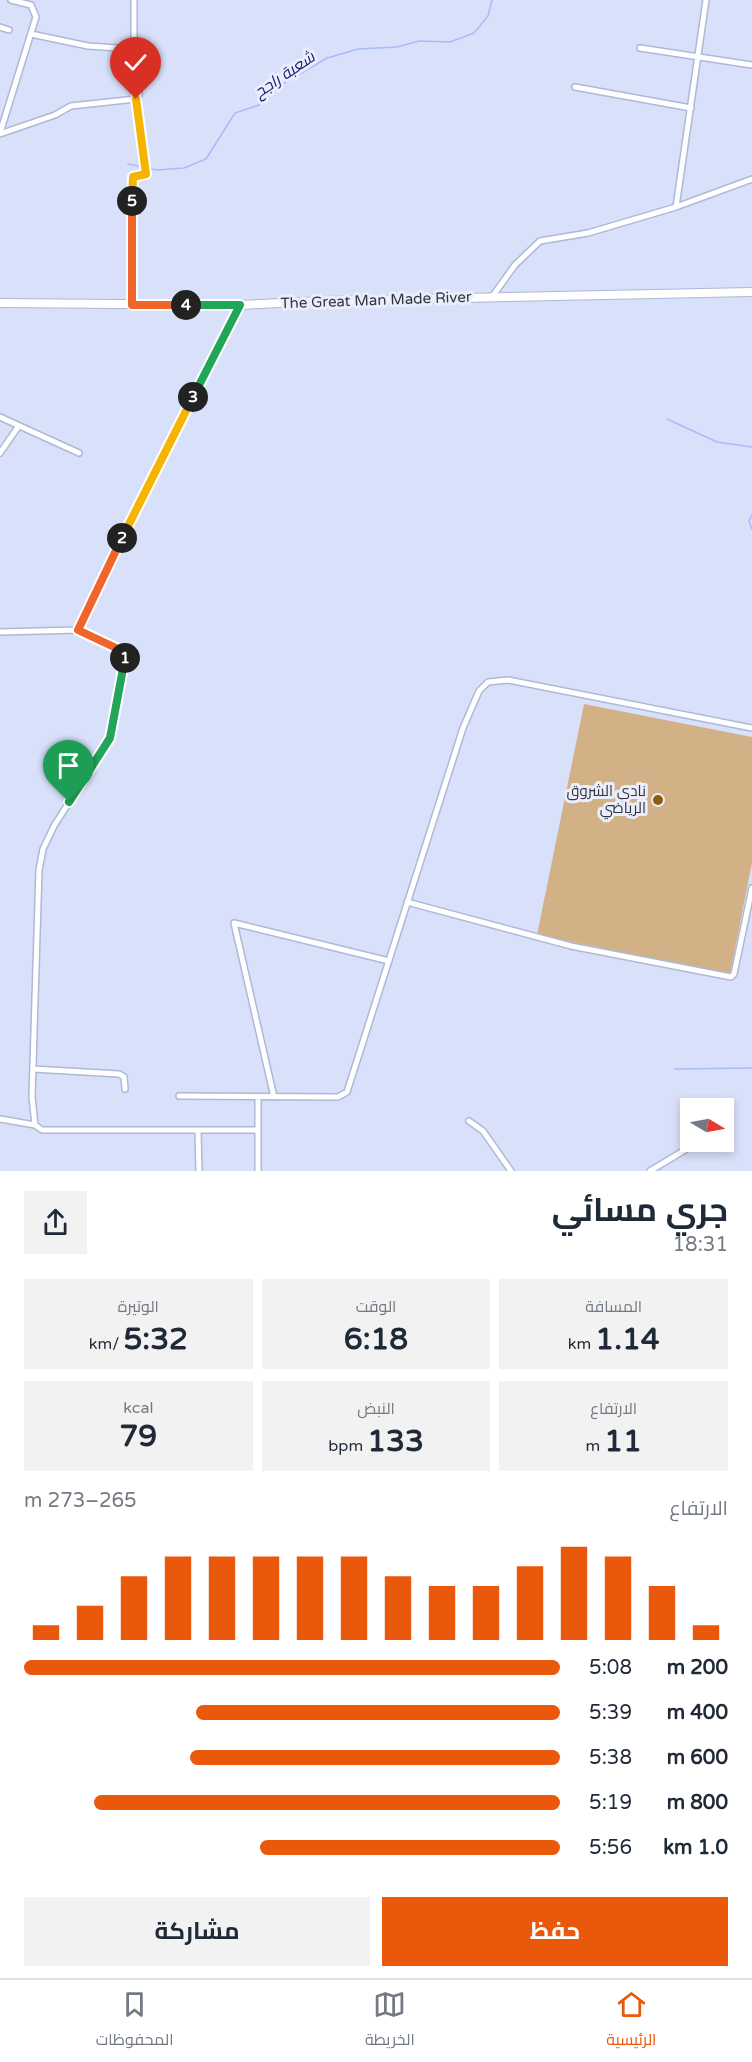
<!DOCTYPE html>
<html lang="ar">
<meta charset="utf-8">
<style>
:root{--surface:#fff;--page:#f2f2f3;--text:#1f2937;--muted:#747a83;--line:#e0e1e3;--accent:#ea580c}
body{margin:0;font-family:"Varela Round",Cairo,sans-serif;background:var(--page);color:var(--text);direction:rtl;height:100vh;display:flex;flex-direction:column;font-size:22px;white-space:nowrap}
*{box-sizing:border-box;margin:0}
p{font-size:20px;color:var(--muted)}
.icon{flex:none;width:33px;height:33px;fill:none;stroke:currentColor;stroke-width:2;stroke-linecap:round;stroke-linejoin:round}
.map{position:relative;height:1171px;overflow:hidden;direction:ltr}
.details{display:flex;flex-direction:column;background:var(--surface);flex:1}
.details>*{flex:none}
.needle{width:39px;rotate:100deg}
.controls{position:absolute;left:680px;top:1098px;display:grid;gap:12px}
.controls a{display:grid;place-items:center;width:54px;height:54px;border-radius:0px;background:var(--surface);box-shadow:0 3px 9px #0003;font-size:30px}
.pin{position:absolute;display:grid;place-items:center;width:51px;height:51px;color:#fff;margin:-62px -26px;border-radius:50% 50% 50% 0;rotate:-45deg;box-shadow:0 0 6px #0007}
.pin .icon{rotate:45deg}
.km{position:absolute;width:30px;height:30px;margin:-15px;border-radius:50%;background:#222;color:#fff;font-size:16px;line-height:30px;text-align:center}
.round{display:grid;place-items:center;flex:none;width:63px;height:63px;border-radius:0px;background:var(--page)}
.summary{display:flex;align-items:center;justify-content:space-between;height:102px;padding:0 24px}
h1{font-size:33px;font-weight:700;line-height:45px}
.stats{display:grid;grid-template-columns:repeat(3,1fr);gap:9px;height:102px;padding:6px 24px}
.stats div{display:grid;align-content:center;border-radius:0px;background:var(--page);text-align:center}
.stats b{font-size:30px;font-weight:700}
.stats small{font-size:16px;font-weight:400}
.stats p{font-size:16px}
.chart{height:168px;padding:12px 24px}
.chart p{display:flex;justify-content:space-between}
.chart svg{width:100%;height:108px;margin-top:6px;stroke:var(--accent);stroke-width:6}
.button{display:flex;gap:12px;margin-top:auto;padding:12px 24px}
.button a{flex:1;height:69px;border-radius:0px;background:var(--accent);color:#fff;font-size:24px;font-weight:700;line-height:69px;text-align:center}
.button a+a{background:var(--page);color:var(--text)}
ul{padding:0 24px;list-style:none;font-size:20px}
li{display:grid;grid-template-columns:96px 72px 1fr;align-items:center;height:45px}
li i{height:15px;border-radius:8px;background:var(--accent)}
.tab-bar{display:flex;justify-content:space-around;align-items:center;height:84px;border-top:2px solid var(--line);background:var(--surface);font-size:16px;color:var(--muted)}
.tab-bar a{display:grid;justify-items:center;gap:3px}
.tab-bar .selected{color:var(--accent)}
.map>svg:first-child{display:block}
</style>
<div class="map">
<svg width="752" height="1171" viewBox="0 0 752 1171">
<rect width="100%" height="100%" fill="#d8e0fa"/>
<!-- pitch -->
<path fill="#d2b187" d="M584,704L752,737V863L730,974L537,935Z"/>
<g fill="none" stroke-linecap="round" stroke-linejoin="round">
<!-- stream -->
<path stroke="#a9bcf9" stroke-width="1.5" d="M128,164L157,170L184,168L206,159L235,113L259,105L279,86L327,58L358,49L397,47L419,41L450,42L474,33L488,16L492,0
M667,419L717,442L752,447
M752,515L749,521L752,529
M675,1069L752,1068"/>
<!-- minor casing -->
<g stroke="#aeb8d7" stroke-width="8">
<path id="minor" d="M0,27L9,30
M31,34L88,46L132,49
M640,48L752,65
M575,87L691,108
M0,133L36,17L31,5L11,0
M0,134L55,115L71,106L136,99
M676,207L706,0
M492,297L515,265L540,241L588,233L676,207L752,179
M132,305L133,177L146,174L136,99L139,95L134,40V0
M0,417L79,453
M0,453L18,427
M0,632L78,630
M407,902L571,946L731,977L734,974L752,888
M33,1069L119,1074L124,1077L125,1089
M179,1096L338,1097L347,1092L463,728L479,691L488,682L508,680L752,728
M258,1097V1171
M274,1097L234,923L389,961
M0,1119L35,1125L42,1130H257
M469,1121L483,1131L511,1171
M35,1125L32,1097L39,870L43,849L54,826L110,738L126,664L120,651L78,630L164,452L240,305
M198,1131L199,1171
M650,1171L685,1150"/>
</g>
<!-- secondary casing -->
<g stroke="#aeb8d7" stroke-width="10">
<path id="secondary" d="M0,303L240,305L322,301L752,292"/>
</g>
<!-- minor -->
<use href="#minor" stroke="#fff" stroke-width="5"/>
<!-- secondary -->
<use href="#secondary" stroke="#fff" stroke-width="8"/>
</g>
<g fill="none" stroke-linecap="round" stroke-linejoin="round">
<!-- split-1 casing -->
<g stroke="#fff" stroke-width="12">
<path id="split-1" d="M69,802L110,738L125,658"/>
</g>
<!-- split-2 casing -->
<g stroke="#fff" stroke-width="12">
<path id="split-2" d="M122,538L78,630L116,648L125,658"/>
</g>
<!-- split-3 casing -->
<g stroke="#fff" stroke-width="12">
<path id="split-3" d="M122,538L193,397"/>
</g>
<!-- split-4 casing -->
<g stroke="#fff" stroke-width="12">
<path id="split-4" d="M186,305H240L193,397"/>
</g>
<!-- split-5 casing -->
<g stroke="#fff" stroke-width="12">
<path id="split-5" d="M132,201V305H186"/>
</g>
<!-- split-6 casing -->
<g stroke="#fff" stroke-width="12">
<path id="split-6" d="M132,201L133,177L146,174L136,99"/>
</g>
<!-- split-1 -->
<use href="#split-1" stroke="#22a559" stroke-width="8"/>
<!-- split-2 -->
<use href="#split-2" stroke="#f0652b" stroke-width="8"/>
<!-- split-3 -->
<use href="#split-3" stroke="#f5b400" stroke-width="8"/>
<!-- split-4 -->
<use href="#split-4" stroke="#22a559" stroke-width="8"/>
<!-- split-5 -->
<use href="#split-5" stroke="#f0652b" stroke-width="8"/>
<!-- split-6 -->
<use href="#split-6" stroke="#f5b400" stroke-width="8"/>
</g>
<!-- markers -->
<circle fill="#8f5e0b" stroke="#eaeefb" stroke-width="2" cx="658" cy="800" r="6"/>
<g text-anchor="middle" stroke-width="6" stroke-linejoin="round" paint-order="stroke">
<!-- street labels -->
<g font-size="15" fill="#313542" stroke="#eaeefb">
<text transform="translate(376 300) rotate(-2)" y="5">The Great Man Made River</text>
</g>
<!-- poi labels -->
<g font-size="15" fill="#313542" stroke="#eaeefb" text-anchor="end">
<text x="646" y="796">نادي الشروق<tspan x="646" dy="17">الرياضي</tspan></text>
</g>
<!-- water labels -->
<g font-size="16" font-style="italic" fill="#15186d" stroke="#eaeefb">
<text transform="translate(284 74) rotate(-34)" y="6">شعبة راجح</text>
</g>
</g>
</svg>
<div class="controls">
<a><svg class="needle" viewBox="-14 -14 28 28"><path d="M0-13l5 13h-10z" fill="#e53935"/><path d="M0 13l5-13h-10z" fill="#747a83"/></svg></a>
</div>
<div class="pin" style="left:69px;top:802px;background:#1e9e55"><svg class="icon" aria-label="arrive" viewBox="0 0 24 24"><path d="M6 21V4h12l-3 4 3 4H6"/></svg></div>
<div class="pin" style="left:136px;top:99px;background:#d93025"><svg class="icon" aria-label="check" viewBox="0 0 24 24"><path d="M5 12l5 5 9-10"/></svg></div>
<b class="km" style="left:125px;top:658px">1</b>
<b class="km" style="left:122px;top:538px">2</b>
<b class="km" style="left:193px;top:397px">3</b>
<b class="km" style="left:186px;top:305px">4</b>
<b class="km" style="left:132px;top:201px">5</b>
</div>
<section class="details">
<div class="summary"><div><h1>جري مسائي</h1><p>18:31</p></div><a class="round"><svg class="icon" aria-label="share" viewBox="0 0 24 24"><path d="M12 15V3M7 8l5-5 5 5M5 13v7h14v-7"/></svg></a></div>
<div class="stats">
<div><p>المسافة</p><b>1.14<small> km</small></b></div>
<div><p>الوقت</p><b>6:18</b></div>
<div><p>الوتيرة</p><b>5:32<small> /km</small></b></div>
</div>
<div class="stats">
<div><p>الارتفاع</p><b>11<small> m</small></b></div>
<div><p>النبض</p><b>133<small> bpm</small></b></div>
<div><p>kcal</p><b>79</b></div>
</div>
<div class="chart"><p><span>الارتفاع</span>265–273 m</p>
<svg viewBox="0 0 160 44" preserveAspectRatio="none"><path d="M5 44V38M15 44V30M25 44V18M35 44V10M45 44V10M55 44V10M65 44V10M75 44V10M85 44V18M95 44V22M105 44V22M115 44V14M125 44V6M135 44V10M145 44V22M155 44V38"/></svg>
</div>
<ul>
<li><b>200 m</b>5:08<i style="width:100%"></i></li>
<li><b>400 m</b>5:39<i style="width:68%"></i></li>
<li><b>600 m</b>5:38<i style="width:69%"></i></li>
<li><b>800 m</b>5:19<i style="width:87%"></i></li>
<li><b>1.0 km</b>5:56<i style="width:56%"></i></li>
</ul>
<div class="button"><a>حفظ</a><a>مشاركة</a></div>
</section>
<nav class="tab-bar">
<a class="selected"><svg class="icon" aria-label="home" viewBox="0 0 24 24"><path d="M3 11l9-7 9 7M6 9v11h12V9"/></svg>الرئيسية</a>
<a><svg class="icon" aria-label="map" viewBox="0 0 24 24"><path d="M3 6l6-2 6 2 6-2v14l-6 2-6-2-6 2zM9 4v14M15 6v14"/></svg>الخريطة</a>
<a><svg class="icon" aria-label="saved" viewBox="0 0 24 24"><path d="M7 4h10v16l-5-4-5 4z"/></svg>المحفوظات</a>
</nav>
